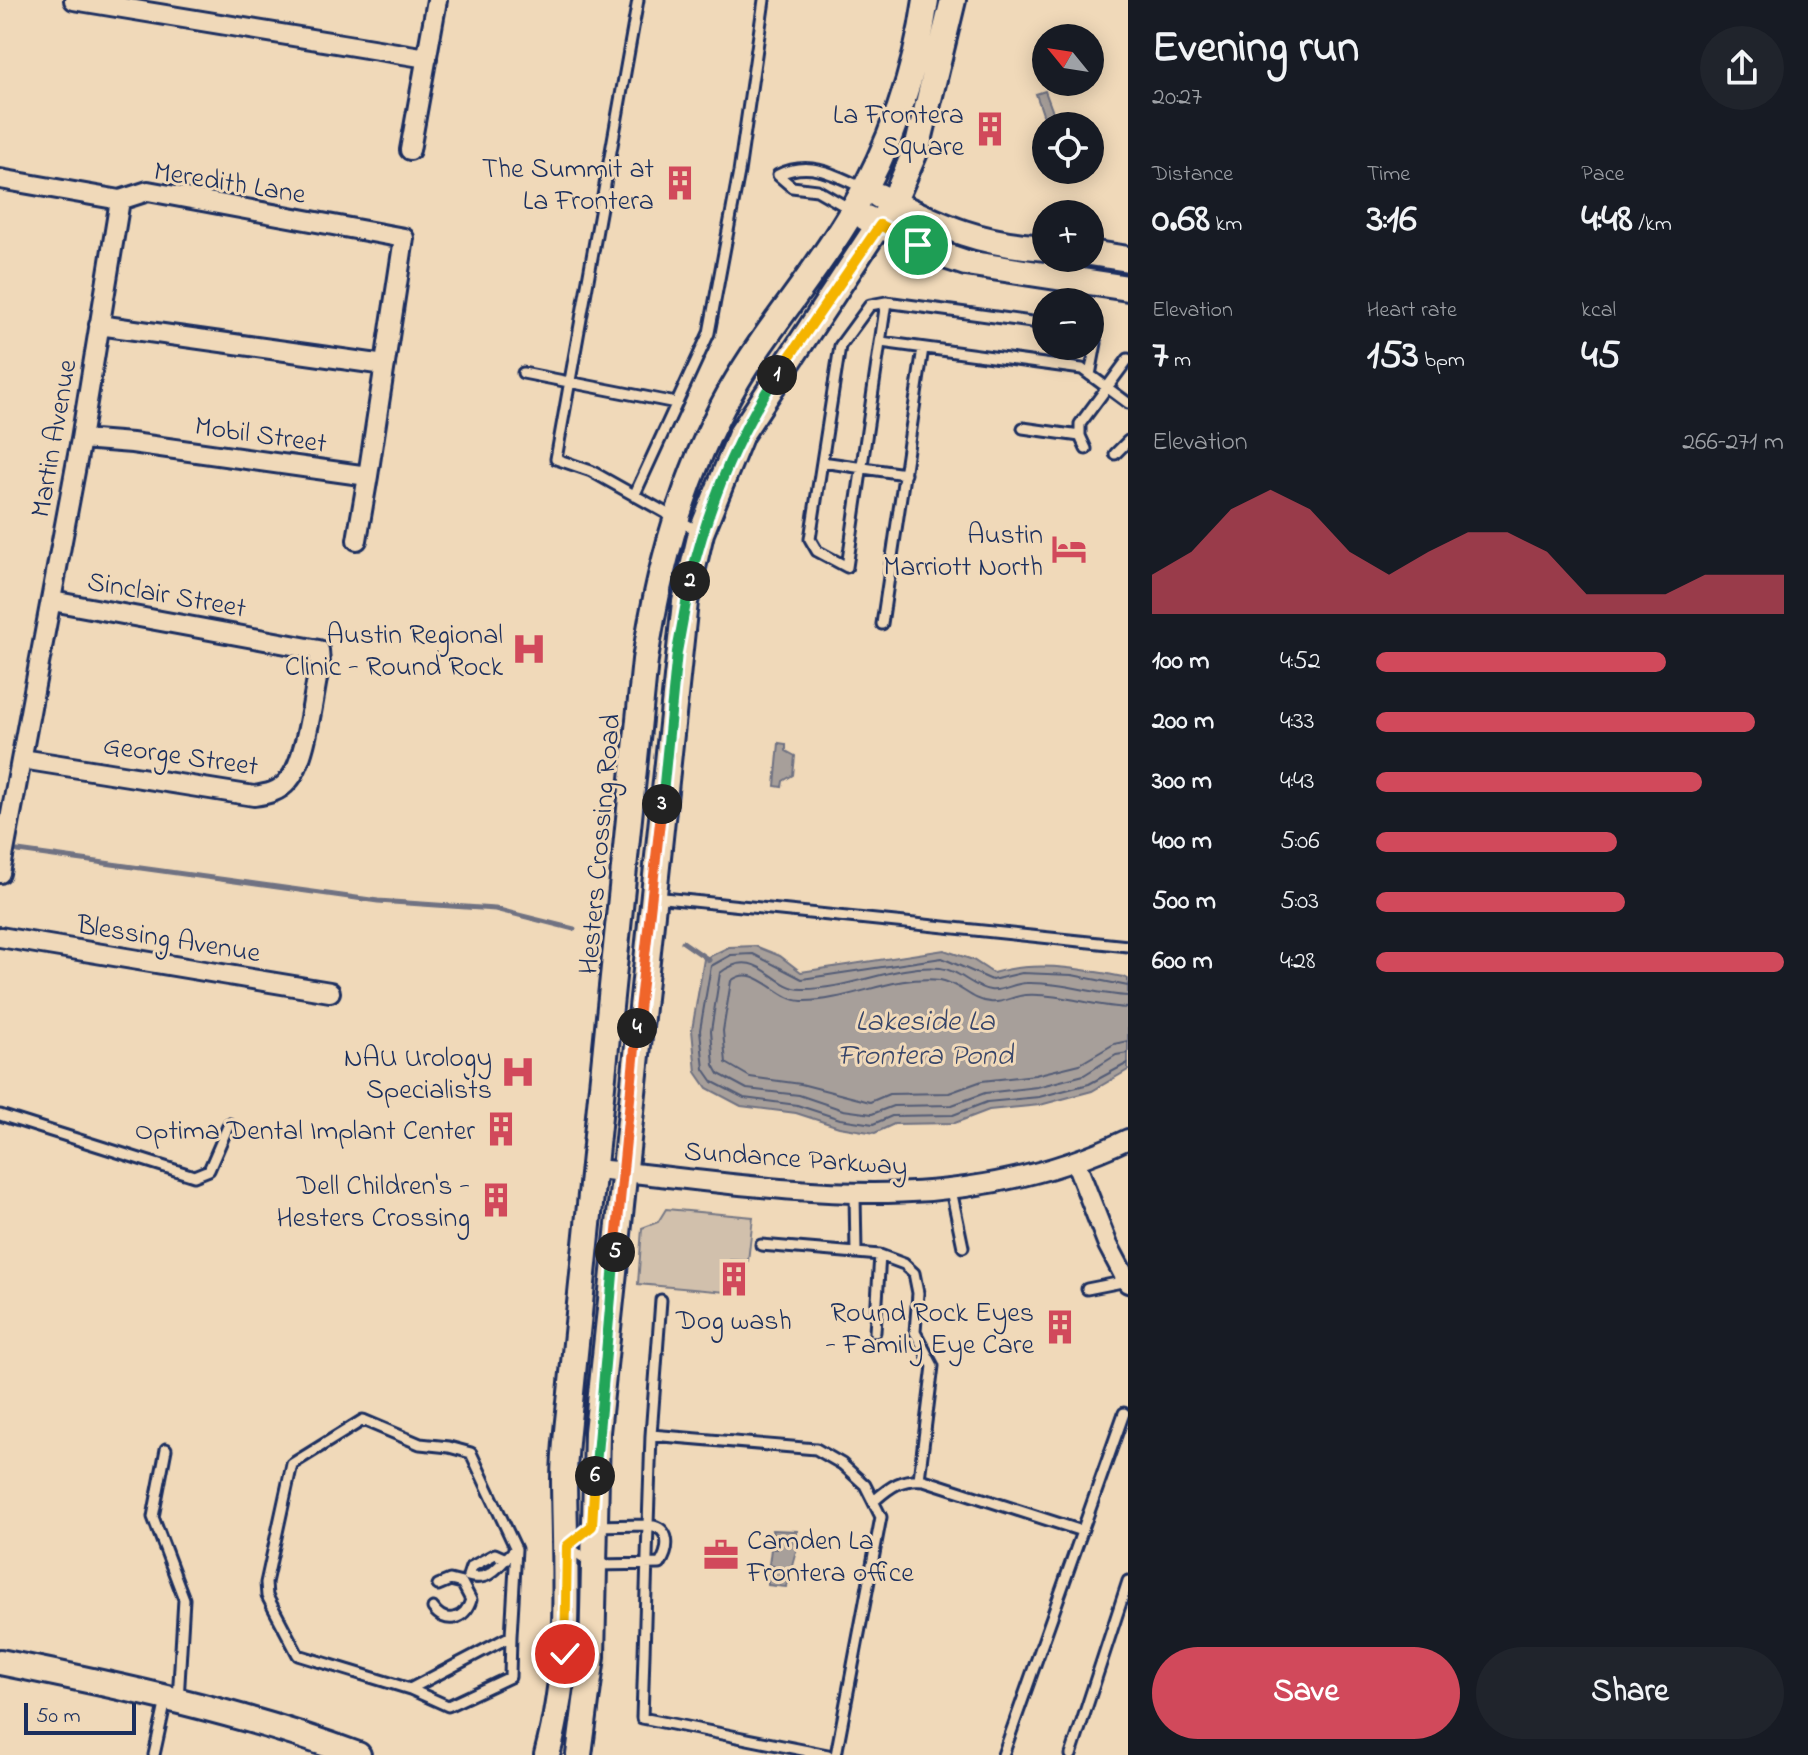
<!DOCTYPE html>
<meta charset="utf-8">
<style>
:root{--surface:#171b24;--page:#20242c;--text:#f1f3f6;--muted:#9ea1a6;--accent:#d1495b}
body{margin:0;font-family:"Indie Flower",sans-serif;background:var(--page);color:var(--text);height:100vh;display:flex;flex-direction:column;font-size:30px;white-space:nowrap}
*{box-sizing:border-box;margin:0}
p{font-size:26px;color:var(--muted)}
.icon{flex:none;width:44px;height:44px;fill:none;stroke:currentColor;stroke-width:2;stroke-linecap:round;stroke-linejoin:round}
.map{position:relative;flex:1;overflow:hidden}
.panel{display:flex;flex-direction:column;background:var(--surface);width:680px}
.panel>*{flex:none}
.needle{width:52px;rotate:300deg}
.fabs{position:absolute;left:1032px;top:24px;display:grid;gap:16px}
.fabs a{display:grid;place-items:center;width:72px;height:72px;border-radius:50%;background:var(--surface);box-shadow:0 4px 20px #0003;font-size:40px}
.scale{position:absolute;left:24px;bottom:20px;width:112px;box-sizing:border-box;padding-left:8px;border:4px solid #1b2f5e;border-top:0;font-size:22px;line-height:28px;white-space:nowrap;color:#1b2f5e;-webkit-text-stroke:6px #f0d9b9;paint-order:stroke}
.pin{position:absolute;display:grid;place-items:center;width:68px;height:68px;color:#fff;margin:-34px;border:4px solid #fff;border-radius:50%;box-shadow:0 2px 8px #0007}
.km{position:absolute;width:40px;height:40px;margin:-20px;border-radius:50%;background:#222;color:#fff;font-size:22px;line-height:40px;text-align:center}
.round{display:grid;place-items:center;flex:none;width:84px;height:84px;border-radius:42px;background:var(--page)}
.headline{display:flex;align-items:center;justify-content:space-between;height:136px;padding:0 24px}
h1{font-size:44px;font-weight:700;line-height:60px}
.stats{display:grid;grid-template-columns:repeat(3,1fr);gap:12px;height:136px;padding:8px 24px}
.stats div{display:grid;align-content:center}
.stats b{font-size:40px;font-weight:700}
.stats small{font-size:22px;font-weight:400}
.stats p{font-size:22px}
.chart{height:224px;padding:16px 24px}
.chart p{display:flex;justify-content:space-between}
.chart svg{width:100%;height:144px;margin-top:8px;fill:var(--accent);opacity:.7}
.cta{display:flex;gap:16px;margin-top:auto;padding:16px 24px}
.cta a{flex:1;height:92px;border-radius:48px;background:var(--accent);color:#fff;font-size:32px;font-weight:700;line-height:92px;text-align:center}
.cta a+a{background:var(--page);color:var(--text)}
ul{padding:0 24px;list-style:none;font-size:26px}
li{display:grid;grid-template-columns:128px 96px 1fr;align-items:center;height:60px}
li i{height:20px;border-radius:10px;background:var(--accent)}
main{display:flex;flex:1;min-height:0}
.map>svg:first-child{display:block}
</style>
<main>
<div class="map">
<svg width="1128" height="1755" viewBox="0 0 1128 1755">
<rect width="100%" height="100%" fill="#f0d9b9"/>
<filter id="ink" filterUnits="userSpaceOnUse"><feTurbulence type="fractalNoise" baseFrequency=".0125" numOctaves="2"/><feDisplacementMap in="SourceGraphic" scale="16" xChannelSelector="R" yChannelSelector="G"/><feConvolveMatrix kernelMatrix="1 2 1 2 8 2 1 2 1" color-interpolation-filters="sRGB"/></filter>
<g filter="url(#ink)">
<!-- green -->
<path fill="#d1c0ac" stroke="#767885" stroke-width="2" d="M666,1209L753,1217L748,1261L730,1260L726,1292L638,1284L642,1228L658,1222Z"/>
<!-- water -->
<path fill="#a79f9a" stroke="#6f7282" stroke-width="2" d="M1045,91L1058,126H1047L1036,94Z
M779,743L786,744V751L795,756L793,775L783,781L782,787L775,786Z
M755,946L780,956L801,972L944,950L973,960L993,973C1037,960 1079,969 1124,977L1128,979V1070L1092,1091L1040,1105L989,1110L955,1123L894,1124L875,1133L839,1127L796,1113L741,1106L707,1088L696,1072L692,1030L704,959L729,947Z
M772,1530L797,1531L794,1543L798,1544L786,1587L768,1585V1575H774V1566L769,1565L771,1549H776Z"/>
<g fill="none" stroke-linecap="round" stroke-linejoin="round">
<!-- shore -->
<path stroke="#535c76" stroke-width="2" d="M1128,986L1072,975L1022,973L992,980L942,958L802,979L753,954L731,955L711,966L700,1030L704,1069L713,1082L744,1098L797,1105L840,1119L873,1124L892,1116L953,1115L987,1102L1039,1097L1089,1084L1128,1063
M1128,996C1094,994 1061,982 1026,983C1014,983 1002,992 990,990C973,988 959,970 940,968C894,964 849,990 802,989C772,989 758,944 720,973L711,1031L714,1065L719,1074L747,1089L799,1095L843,1110L872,1114L893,1106L952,1105L985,1093L1037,1087L1084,1075L1116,1055L1128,1053
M1128,1008C1094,1007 1061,993 1025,995C1013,996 1002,1004 990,1002C972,1001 959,983 940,980C894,974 848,1002 802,1001C778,1001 755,961 731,981L723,1031L726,1063L750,1077L801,1084L870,1102L889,1094L949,1093L982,1081L1035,1075L1080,1064L1114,1044L1128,1041"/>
<!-- stream -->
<path stroke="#6f7282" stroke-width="5" d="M18,851L378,901L495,909L574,929
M683,942L709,960"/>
<!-- lane casing -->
<g stroke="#1b2f5e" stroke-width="15">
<path id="lane" d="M638,0L556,459L591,471L700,532
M850,209L817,190L792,187L778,175C809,160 834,174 863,188
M886,302L847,567L817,551L810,539L840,346L870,305Z
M886,302L1046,324
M881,342L1082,369L1128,403
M523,373L676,403
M1090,375L1096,343L1090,332
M1023,428L1080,436
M1086,449L1080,436V424L1128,359
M1115,454L1128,441
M822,462L905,474
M634,496L709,333L739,172L764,0
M882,624L923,348
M654,897L1128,946
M0,1115L194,1176L209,1170L229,1124
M951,1190L963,1247
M855,1195L856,1252
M761,1245L880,1255L904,1264L914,1273L918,1293L915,1332L933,1366L919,1479
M1087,1289L1127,1281
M661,1300L651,1435L816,1449L842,1464L865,1485L881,1517L836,1755
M875,1332L880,1255
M363,1420L420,1444L449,1447L471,1453L516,1549L511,1636L410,1689L298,1655L267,1596L266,1583L292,1464Z
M651,1435L648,1525C671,1527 670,1548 660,1564L594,1565L567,1546L592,1526L648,1525L642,1718L828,1755
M166,1449L153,1517L184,1599L178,1700
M875,1500C891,1486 902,1478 924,1480L1082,1531
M504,1558L495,1554L471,1567L468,1576C492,1583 500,1562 516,1549
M433,1608C445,1625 465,1620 471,1600L462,1583L450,1580L438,1585
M410,1689L448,1706L510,1677L511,1636
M154,1755L166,1700
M1003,1755L1124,1413
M1071,1755L1128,1581"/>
</g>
<!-- street casing -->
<g stroke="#1b2f5e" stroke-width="24">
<path id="street" d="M74,0L427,58
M410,150L437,0
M0,179L120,200L148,191L404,238L368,476
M99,325L385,365
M81,439L132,443L368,476L357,540
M22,759L254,796C267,794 279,792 288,781C307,761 313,693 320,664L319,650L52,601
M0,873L81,439L120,200
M0,937L330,992
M1076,1163L1108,1245L1128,1283
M596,1169C784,1188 949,1224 1128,1139"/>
</g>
<!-- secondary casing -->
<g stroke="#1b2f5e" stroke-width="30">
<path id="secondary" d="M879,196C940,225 976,244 1046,248
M866,218L933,252L966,263L1128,288
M1090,253L1128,259
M0,1662C121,1686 242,1712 358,1755
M547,1755C572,1663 565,1574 564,1481C564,1448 569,1415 572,1383L645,660C659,565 684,474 731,391C767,327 817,273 853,210C890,148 916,72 926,0
M579,1755L592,1656L597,1432L685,602L701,533L741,434L893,203L918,145L953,0"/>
</g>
<!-- lane -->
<use href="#lane" stroke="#f0d9b9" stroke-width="9"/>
<!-- street -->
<use href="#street" stroke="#f0d9b9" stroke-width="18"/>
<!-- secondary -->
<use href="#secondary" stroke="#f0d9b9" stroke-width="24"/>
</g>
</g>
<g fill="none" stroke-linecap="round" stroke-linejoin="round" filter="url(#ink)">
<!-- split-1 casing -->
<g stroke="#fff" stroke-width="16">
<path id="split-1" d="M777,375L880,225L918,245"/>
</g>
<!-- split-2 casing -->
<g stroke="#fff" stroke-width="16">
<path id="split-2" d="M690,581C708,507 734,439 777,375"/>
</g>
<!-- split-3 casing -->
<g stroke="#fff" stroke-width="16">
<path id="split-3" d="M662,804L677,652L690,581"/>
</g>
<!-- split-4 casing -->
<g stroke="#fff" stroke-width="16">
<path id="split-4" d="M637,1028L662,804"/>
</g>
<!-- split-5 casing -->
<g stroke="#fff" stroke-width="16">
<path id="split-5" d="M615,1252L637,1028"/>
</g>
<!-- split-6 casing -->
<g stroke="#fff" stroke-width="16">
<path id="split-6" d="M595,1476L615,1252"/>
</g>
<!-- split-7 casing -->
<g stroke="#fff" stroke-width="16">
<path id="split-7" d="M565,1654L567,1546L592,1526L595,1476"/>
</g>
<!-- split-1 -->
<use href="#split-1" stroke="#f5b400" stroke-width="10"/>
<!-- split-2 -->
<use href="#split-2" stroke="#22a559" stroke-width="10"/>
<!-- split-3 -->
<use href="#split-3" stroke="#22a559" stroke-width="10"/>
<!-- split-4 -->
<use href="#split-4" stroke="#f0652b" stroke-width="10"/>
<!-- split-5 -->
<use href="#split-5" stroke="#f0652b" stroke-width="10"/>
<!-- split-6 -->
<use href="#split-6" stroke="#22a559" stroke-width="10"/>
<!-- split-7 -->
<use href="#split-7" stroke="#f5b400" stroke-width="10"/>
</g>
<!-- icons -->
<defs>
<g id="building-bare" transform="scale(2.76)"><path d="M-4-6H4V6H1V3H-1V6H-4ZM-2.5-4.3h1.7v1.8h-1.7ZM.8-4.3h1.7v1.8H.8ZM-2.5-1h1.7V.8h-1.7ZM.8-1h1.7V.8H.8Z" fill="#d1495b" stroke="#f0d9b9" stroke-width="2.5" paint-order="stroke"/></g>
<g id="hotel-bare" transform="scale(2.76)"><path d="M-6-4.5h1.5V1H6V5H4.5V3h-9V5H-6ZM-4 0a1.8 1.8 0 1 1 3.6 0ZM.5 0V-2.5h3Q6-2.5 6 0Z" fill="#d1495b" stroke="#f0d9b9" stroke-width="2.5" paint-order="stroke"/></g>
<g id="hospital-bare" transform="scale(2.76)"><path d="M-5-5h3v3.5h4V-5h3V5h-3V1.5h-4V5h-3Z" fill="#d1495b" stroke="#f0d9b9" stroke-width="2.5" paint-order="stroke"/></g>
<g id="office-bare" transform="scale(2.76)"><path d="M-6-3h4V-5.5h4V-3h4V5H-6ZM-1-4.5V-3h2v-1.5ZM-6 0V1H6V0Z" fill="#d1495b" stroke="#f0d9b9" stroke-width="2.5" paint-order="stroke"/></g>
</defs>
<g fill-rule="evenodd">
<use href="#building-bare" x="990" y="129"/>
<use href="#building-bare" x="680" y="183"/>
<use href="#hotel-bare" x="1069" y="549"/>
<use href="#hospital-bare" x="529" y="649"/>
<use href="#hospital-bare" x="518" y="1072"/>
<use href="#building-bare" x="501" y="1129"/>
<use href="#building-bare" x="496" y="1200"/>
<use href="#building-bare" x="734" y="1279"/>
<use href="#building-bare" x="1060" y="1327"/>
<use href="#office-bare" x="721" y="1555"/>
</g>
<g text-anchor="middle" stroke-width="6" stroke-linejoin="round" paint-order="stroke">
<!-- poi labels -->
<g font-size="28" fill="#1b2f5e" stroke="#f0d9b9" text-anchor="end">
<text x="964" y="123">La Frontera<tspan x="964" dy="32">Square</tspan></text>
<text x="654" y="177">The Summit at<tspan x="654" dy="32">La Frontera</tspan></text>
<text x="1043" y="543">Austin<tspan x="1043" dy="32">Marriott North</tspan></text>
<text x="503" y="643">Austin Regional<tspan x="503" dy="32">Clinic - Round Rock</tspan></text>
<text x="492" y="1066">NAU Urology<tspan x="492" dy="32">Specialists</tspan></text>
<text x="475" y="1139">Optima Dental Implant Center</text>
<text x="470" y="1194">Dell Children's -<tspan x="470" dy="32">Hesters Crossing</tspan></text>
<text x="1034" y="1321">Round Rock Eyes<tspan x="1034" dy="32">- Family Eye Care</tspan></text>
<text x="734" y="1329" text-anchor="middle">Dog wash</text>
<text x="747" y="1549" text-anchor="start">Camden La<tspan x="747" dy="32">Frontera office</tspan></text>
</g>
<!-- street labels -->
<g font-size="28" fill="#1b2f5e" stroke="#f0d9b9">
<text transform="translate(230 181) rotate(9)" y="10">Meredith Lane</text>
<text transform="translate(261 433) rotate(8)" y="10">Mobil Street</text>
<text transform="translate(52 438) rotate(-80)" y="10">Martin Avenue</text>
<text transform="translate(167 593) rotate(10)" y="10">Sinclair Street</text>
<text transform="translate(181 754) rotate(8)" y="10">George Street</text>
<text transform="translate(598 844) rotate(-85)" y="10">Hesters Crossing Road</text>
<text transform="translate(169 937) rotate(9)" y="10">Blessing Avenue</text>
<text transform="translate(796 1157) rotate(4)" y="10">Sundance Parkway</text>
</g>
<!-- water labels -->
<g font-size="30" font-style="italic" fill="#37456a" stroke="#f0d9b9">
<text x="925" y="1030">Lakeside La<tspan x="925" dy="34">Frontera Pond</tspan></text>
</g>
</g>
</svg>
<div class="fabs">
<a><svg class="needle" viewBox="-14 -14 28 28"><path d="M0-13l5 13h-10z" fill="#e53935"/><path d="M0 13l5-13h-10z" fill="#9ea1a6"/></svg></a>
<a><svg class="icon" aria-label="locate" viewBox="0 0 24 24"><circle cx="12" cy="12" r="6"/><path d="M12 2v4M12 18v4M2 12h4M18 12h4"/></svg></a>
<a>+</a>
<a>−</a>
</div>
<div class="scale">50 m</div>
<div class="pin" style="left:918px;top:245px;background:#1e9e55"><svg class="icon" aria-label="arrive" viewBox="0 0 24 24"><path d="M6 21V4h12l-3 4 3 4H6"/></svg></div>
<div class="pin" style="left:565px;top:1654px;background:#d93025"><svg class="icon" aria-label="check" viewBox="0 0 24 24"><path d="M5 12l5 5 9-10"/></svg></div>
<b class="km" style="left:777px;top:375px">1</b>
<b class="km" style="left:690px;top:581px">2</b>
<b class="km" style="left:662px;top:804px">3</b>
<b class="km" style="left:637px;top:1028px">4</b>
<b class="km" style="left:615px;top:1252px">5</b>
<b class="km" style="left:595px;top:1476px">6</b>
</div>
<section class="panel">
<div class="headline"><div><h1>Evening run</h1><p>20:27</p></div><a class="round"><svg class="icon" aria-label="share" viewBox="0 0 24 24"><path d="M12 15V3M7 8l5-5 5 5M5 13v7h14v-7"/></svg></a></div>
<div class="stats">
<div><p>Distance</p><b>0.68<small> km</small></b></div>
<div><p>Time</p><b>3:16</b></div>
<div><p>Pace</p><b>4:48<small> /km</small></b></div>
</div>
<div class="stats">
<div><p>Elevation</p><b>7<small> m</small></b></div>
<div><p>Heart rate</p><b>153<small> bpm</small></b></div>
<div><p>kcal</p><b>45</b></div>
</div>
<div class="chart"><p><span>Elevation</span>266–271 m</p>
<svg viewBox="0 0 160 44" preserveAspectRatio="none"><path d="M0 44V32L10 25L20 12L30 6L40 12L50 25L60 32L70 25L80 19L90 19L100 25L110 38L120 38L130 38L140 32L150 32L160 32V44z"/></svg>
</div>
<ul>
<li><b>100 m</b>4:52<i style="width:71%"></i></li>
<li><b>200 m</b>4:33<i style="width:93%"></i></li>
<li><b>300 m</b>4:43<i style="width:80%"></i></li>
<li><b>400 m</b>5:06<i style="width:59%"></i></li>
<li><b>500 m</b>5:03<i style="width:61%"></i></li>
<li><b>600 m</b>4:28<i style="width:100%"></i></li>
</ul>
<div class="cta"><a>Save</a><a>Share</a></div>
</section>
</main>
